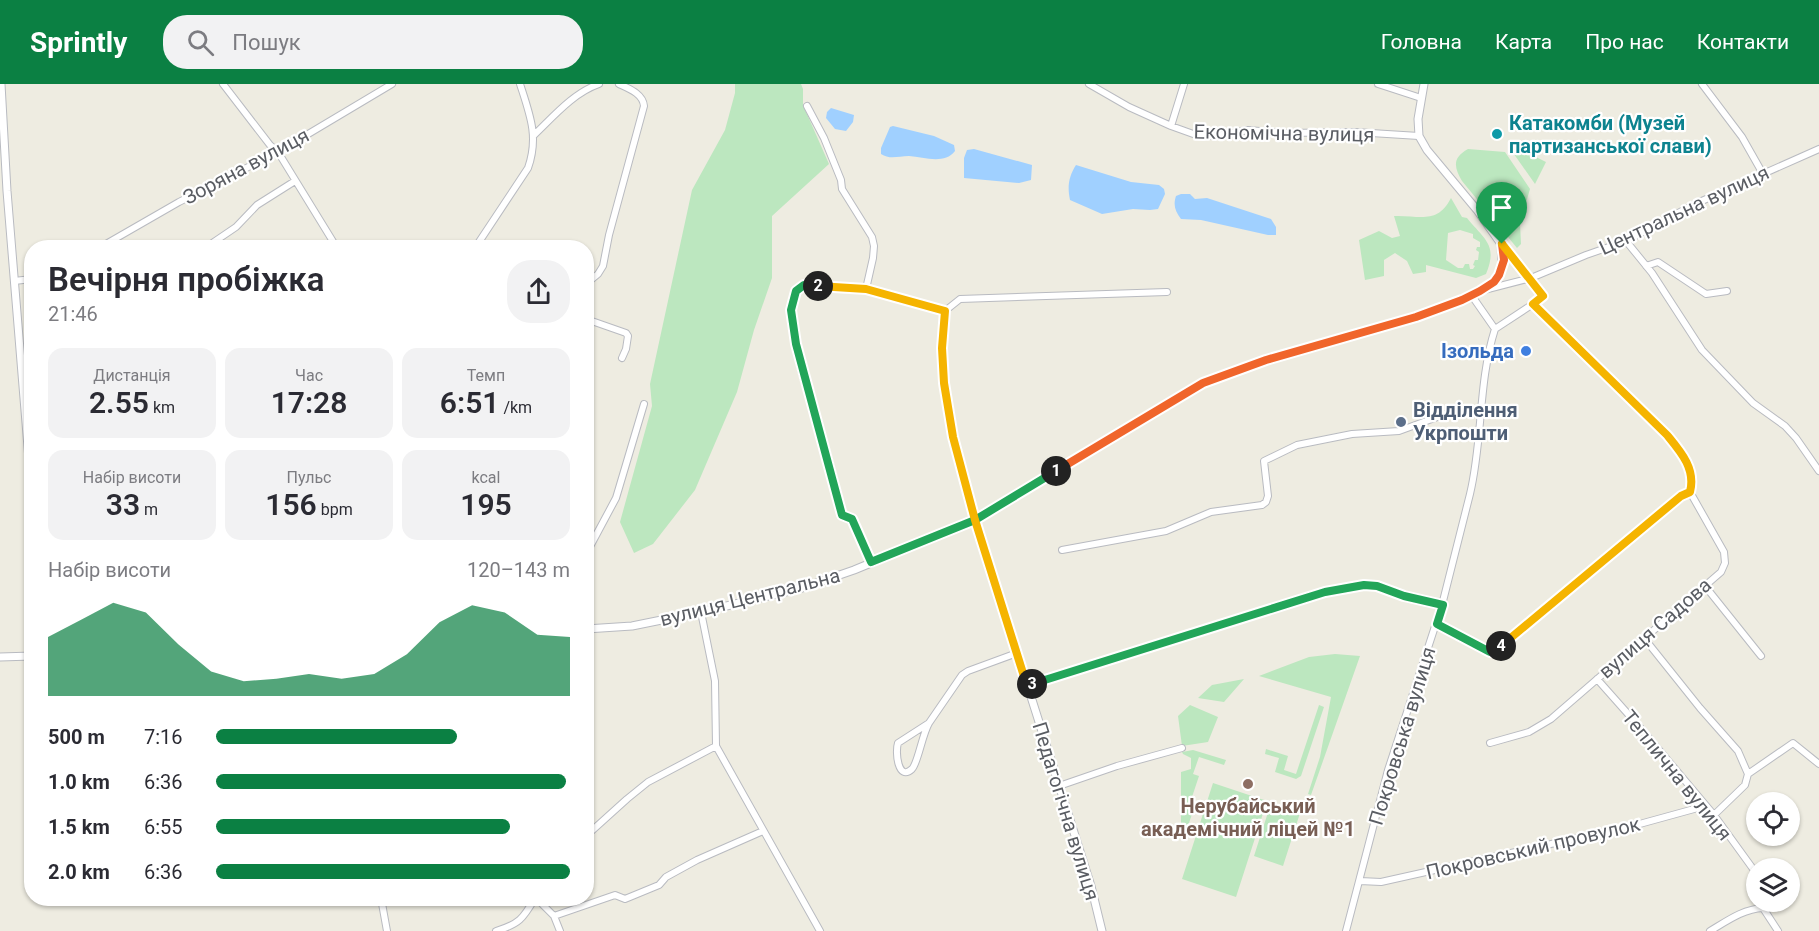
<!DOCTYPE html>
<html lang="uk">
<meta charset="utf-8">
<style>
:root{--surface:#fff;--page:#f2f2f3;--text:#2b2b33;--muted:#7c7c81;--accent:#0b8043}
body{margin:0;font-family:Roboto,sans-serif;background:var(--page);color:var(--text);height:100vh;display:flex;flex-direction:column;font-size:22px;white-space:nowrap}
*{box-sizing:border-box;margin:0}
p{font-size:20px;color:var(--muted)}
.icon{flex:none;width:33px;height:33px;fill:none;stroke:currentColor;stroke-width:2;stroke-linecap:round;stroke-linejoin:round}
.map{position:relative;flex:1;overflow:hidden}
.panel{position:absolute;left:24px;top:156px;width:570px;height:666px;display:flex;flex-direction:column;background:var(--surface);border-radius:24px;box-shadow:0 2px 4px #0004}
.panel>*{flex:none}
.controls{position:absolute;left:1746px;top:708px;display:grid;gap:12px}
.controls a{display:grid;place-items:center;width:54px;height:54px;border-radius:50%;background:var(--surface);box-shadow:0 2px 4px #0004;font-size:30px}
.pin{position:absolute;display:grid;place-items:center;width:51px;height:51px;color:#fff;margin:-62px -26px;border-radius:50% 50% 50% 0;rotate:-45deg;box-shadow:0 0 6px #0007}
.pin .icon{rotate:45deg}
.km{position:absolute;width:30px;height:30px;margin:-15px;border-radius:50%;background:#222;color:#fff;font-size:16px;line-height:30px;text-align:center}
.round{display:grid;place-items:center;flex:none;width:63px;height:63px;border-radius:24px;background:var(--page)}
.summary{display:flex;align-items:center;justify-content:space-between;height:102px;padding:0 24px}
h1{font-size:33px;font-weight:600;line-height:45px}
.stats{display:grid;grid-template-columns:repeat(3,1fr);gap:9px;height:102px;padding:6px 24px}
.stats div{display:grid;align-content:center;border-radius:15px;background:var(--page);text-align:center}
.stats b{font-size:30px;font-weight:600}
.stats small{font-size:16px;font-weight:400}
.stats p{font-size:16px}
.chart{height:168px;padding:12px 24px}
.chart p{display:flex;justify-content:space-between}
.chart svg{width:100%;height:108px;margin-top:6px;fill:var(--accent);opacity:.7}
ul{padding:0 24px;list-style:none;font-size:20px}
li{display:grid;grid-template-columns:96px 72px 1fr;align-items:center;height:45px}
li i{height:15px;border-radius:8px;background:var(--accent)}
header{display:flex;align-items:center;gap:36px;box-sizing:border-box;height:84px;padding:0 30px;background:var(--accent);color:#fff}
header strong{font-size:28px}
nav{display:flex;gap:33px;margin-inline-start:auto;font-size:21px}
.search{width:420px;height:54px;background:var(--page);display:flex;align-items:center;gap:15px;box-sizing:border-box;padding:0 21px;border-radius:24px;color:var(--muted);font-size:22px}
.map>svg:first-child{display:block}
</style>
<header>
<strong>Sprintly</strong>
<div class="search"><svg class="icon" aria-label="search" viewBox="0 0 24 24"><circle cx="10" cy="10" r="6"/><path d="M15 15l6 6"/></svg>Пошук</div>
<nav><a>Головна</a><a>Карта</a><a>Про нас</a><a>Контакти</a></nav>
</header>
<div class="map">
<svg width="1819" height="847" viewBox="0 0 1819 847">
<rect width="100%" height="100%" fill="#eeece1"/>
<!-- green -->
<path fill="#bce7bf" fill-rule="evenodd" d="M735,0H801L803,5V21L829,80L772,132V194L754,246L737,308L695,406L653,460L634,469L620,438L652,322L650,300L692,106L725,46L735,9Z
M1510,60L1546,78L1535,100L1509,63Z
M1468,65L1505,68L1530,105L1520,139L1521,160L1517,164L1462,97C1454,83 1452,74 1468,65Z
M1451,114L1462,133L1467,134C1485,156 1498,161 1486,190L1476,194L1426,181V188L1413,190L1407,177L1395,169L1384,176V192L1365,196L1359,156L1379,147L1392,154L1400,152L1394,132C1420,131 1437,141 1451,114ZM1460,146L1473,150V154L1480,158V163H1477L1476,166L1479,168L1478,176H1475L1473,181L1475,182L1473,185H1470L1469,180H1465L1463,184H1458L1446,176L1448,149Z
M1335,570L1360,572L1311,711L1308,710L1320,673L1331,613L1259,592L1309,573Z
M1244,595L1224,618L1198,614L1212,601Z
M1190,621L1218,633L1208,658L1182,662L1178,632Z
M1319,621L1324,623L1301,692L1296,695L1275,688L1279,674L1265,670L1266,665L1288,672L1284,686L1296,690Z
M1193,666L1226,676L1224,681L1199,673L1193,690L1199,692L1190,719L1195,721L1186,748L1181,747V688L1191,685V674L1183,670L1182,668Z
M1213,699L1267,717L1236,813L1182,795Z
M1271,719L1300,729L1283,782L1254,772Z"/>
<!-- water -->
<path fill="#a0d0ff" d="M831,24L854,31L853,38L846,47L835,45L826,34L827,28Z
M893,42L934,52L954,61L955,67C944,81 924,73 909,72C898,72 890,76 881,70V64L890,43Z
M974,65L1032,81L1031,96L1019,99L964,94V74L967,66Z
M1076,81L1131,98L1159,101L1164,105L1165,110L1158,125L1150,126L1133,125L1102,130L1070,116C1067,102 1069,92 1076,81Z
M1181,110H1190L1195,115L1207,114L1271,135L1276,143V151H1268L1201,136L1181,135C1175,127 1173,121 1176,112Z"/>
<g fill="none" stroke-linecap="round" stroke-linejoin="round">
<!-- minor casing -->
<g stroke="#b9bbc1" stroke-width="8">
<path id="minor" d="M223,0L270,61L278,68L337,164
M1089,0L1129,23L1171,42L1196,51L1217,52L1248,46L1286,49L1355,48L1419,52
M1378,0L1421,14
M1702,0L1742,53L1763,90
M807,22L824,54L841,96L842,105L872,153L874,162L873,174L866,205
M1171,42L1184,0
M534,51C553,33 573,9 599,0
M1626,157L1652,189L1702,266L1753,319L1785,342L1796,354L1819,387
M1501,160L1543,212L1533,220L1667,351C1681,368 1695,385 1690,408
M99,164L179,118L278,68L392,0
M205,164L236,143L257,121L295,97
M475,164L528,84C539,53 530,31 520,0
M1646,182L1658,178L1706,210L1727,207
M14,197L32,195
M586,200L598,190L603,182L609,151L644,22C643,10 630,5 619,0
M1484,206L1531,194L1586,171L1626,157L1695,120L1819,65
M1472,212L1495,245L1533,220
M945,227L942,263L944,299L953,353L975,436
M586,235L626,249L628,252L626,265L622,274
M1062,466L1166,447L1211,428L1262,421L1266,418L1268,412L1264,377L1297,361L1352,350L1399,347L1451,328L1479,330
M586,470L616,414L644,320
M871,478L852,435L842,431C837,408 832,385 825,363C812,320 794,275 792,229C791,220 795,205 804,201L866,205L945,227L960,215L1167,208
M1705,502L1761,572
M586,503L588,545
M1437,540L1484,566L1494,567L1681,412L1690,408L1724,468L1725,479L1721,488L1551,635L1529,648L1490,659
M1644,554L1700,624L1738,667L1748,690L1745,701L1714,731
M1597,595L1644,648L1714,731L1756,789
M1027,602L1325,508L1364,501L1377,503L1404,512L1442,521
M929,639C922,651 918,679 912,685C898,698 895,668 898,659L929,639L962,591L968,587L1017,569
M716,662L820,847
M1748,690L1793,659L1819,680
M1059,702L1117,682L1182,664
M586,752L627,715L648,698L716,662L715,597L701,528
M1360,797L1381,798L1636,741L1705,722
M381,814L387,847
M536,814L554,832L560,847
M554,832L615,811L625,815L659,801L666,793L697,776L763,747
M496,847C519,840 523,835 535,814
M1346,847L1388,686L1442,521L1470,410C1483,356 1478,298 1495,245
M1710,847C1727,837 1743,825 1763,824L1778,847"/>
</g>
<!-- tertiary casing -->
<g stroke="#b9bbc1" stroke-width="9">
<path id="tertiary" d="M1,0L7,107L32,412
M975,436L1091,802L1102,847
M586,545L632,542L701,528L802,504L854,486L975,436L1203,299L1266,276L1417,233L1461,217L1487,203L1499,191L1502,182L1501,160L1477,126L1427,66L1419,52L1418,35L1424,0
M0,573L32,572"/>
</g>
<!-- minor -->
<use href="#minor" stroke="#fff" stroke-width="6"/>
<!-- tertiary -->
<use href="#tertiary" stroke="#fff" stroke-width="7"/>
</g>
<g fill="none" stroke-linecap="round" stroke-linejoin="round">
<!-- split-1 casing -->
<g stroke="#fff" stroke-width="12">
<path id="split-1" d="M1056,387L1203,299L1266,276L1416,233L1462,216L1480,207L1494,198L1499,191L1504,176L1502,160"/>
</g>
<!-- split-2 casing -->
<g stroke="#fff" stroke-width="12">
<path id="split-2" d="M818,202L804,201L796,207L791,226L796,260L842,431L852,435L871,478L975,436L1056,387"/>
</g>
<!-- split-3 casing -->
<g stroke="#fff" stroke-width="12">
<path id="split-3" d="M818,202L866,205L945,227L942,264L944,299L953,353L975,436L1027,602L1032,600"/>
</g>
<!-- split-4 casing -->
<g stroke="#fff" stroke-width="12">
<path id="split-4" d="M1032,600L1325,508L1364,501L1377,502L1404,512L1443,521L1437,540L1490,568L1501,562"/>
</g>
<!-- split-5 casing -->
<g stroke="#fff" stroke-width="12">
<path id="split-5" d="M1501,562L1681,412L1690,408C1696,385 1681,368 1667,351L1533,220L1543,212L1502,160"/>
</g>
<!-- split-1 -->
<use href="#split-1" stroke="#f0652b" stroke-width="8"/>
<!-- split-2 -->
<use href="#split-2" stroke="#22a559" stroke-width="8"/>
<!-- split-3 -->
<use href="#split-3" stroke="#f5b400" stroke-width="8"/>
<!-- split-4 -->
<use href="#split-4" stroke="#22a559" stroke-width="8"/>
<!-- split-5 -->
<use href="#split-5" stroke="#f5b400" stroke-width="8"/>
</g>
<!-- markers -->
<circle fill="#0f9aa8" stroke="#fff" stroke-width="2" cx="1497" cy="50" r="6"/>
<circle fill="#3f7fe0" stroke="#fff" stroke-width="2" cx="1526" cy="267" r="6"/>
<circle fill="#5c6f8a" stroke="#fff" stroke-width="2" cx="1401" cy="338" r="6"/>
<circle fill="#8d6e63" stroke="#fff" stroke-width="2" cx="1248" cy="700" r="6"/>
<g text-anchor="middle" stroke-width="4.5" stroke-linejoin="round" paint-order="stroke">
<!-- culture labels -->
<g font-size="20" font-weight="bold" fill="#0d838f" stroke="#fff" text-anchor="start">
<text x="1509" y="46">Катакомби (Музей<tspan x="1509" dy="23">партизанської слави)</tspan></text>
</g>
<!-- street labels -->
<g font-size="20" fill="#5a5d63" stroke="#fff">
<text transform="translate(1284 49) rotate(1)" y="7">Економічна вулиця</text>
<text transform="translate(246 82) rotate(-28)" y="7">Зоряна вулиця</text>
<text transform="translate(1684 126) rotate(-25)" y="7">Центральна вулиця</text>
<text transform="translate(750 513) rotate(-14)" y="7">вулиця Центральна</text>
<text transform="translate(1655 544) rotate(-41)" y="7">вулиця Садова</text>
<text transform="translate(1402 652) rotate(-73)" y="7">Покровська вулиця</text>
<text transform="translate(1677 691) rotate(51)" y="7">Теплична вулиця</text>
<text transform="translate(1066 727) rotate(73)" y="7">Педагогічна вулиця</text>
<text transform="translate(1533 764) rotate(-13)" y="7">Покровський провулок</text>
</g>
<!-- shop labels -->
<g font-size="20" font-weight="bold" fill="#366cbe" stroke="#fff" text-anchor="end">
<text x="1514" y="274">Ізольда</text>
</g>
<!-- service labels -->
<g font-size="20" font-weight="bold" fill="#4e5e75" stroke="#fff" text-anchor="start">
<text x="1413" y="333">Відділення<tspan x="1413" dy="23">Укрпошти</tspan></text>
</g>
<!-- education labels -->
<g font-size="20" font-weight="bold" fill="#785e54" stroke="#fff">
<text x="1248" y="729">Нерубайський<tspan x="1248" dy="23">академічний ліцей №1</tspan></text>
</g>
</g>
</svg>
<div class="controls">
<a><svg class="icon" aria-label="locate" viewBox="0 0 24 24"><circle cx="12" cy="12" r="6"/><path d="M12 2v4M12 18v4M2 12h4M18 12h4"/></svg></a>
<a><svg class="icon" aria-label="layers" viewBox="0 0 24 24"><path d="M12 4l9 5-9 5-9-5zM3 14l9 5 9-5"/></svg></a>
</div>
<div class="pin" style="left:1502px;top:160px;background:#1e9e55"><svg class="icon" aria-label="arrive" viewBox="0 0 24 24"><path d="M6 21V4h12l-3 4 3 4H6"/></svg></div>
<b class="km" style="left:1056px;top:387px">1</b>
<b class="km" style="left:818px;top:202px">2</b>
<b class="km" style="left:1032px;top:600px">3</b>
<b class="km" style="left:1501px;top:562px">4</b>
<section class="panel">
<div class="summary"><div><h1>Вечірня пробіжка</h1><p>21:46</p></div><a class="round"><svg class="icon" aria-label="share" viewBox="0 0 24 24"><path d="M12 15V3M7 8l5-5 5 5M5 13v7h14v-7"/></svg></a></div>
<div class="stats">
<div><p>Дистанція</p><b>2.55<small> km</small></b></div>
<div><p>Час</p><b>17:28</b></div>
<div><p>Темп</p><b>6:51<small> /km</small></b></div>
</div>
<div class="stats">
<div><p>Набір висоти</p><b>33<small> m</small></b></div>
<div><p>Пульс</p><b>156<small> bpm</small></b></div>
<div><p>kcal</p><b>195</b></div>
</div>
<div class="chart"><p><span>Набір висоти</span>120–143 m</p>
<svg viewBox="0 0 160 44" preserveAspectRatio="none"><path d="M0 44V20L10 13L20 6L30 10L40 23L50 34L60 38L70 37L80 35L90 37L100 35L110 27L120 14L130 7L140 10L150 19L160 20V44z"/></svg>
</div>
<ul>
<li><b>500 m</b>7:16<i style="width:68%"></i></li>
<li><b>1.0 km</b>6:36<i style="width:99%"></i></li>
<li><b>1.5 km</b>6:55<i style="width:83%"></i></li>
<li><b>2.0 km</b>6:36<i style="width:100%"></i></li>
</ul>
</section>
</div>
